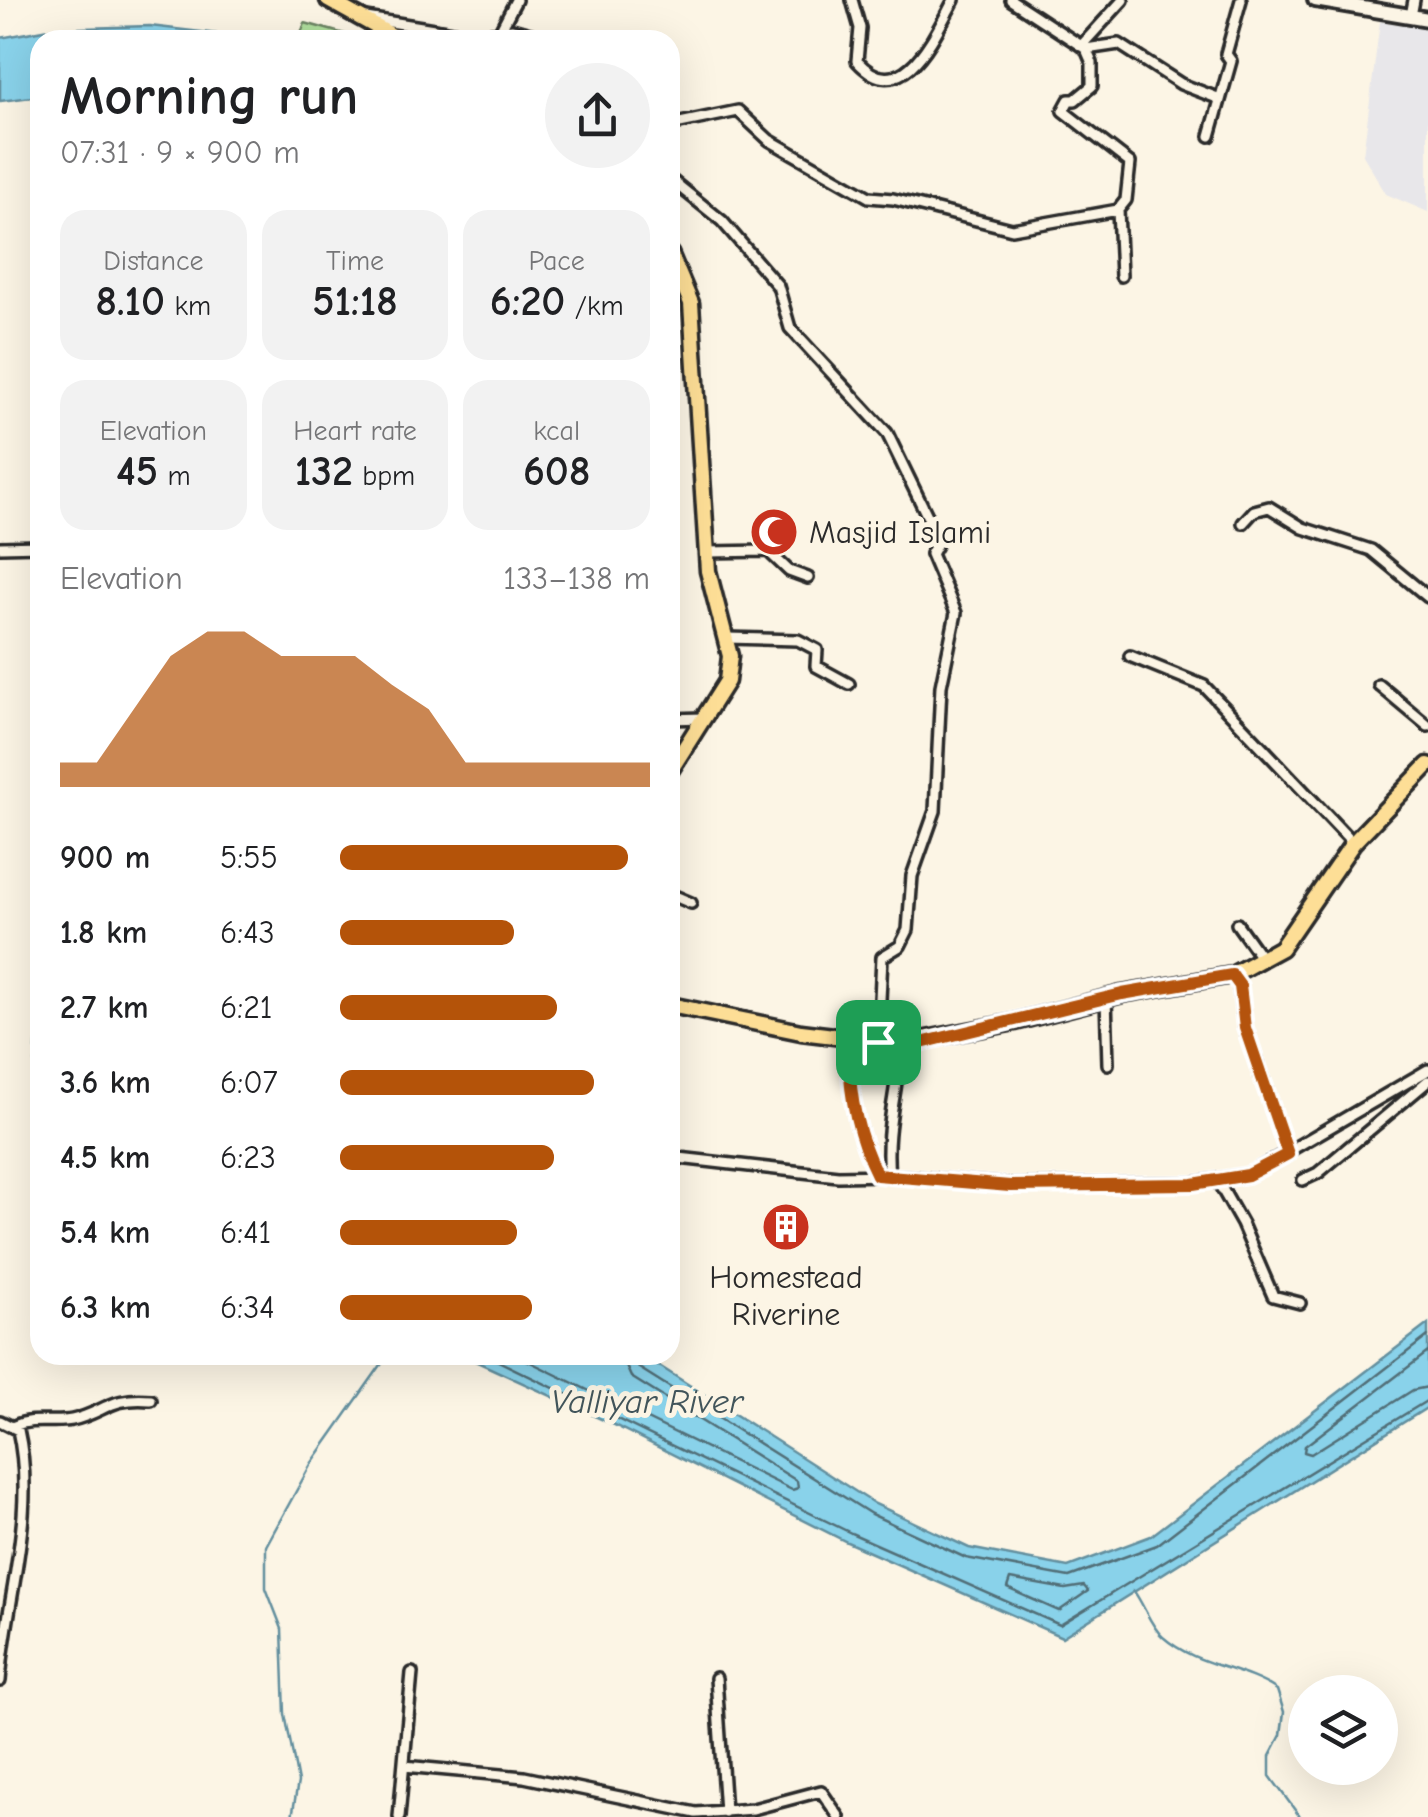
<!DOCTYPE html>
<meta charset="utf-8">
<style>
:root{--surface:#fff;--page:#f2f2f2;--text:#202124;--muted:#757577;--accent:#b45309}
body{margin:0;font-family:"Comic Neue",sans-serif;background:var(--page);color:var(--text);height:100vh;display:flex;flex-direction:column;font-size:38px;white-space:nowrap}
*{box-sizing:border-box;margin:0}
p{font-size:32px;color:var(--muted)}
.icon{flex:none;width:55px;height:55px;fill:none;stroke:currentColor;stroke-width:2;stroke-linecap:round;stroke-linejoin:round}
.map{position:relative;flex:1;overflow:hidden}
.panel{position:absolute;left:30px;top:30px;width:650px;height:1335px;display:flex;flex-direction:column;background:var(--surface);border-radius:30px;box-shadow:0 10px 40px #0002}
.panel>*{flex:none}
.tools{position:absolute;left:1288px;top:1675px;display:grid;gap:20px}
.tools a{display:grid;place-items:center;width:110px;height:110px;border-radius:50%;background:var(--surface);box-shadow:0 10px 40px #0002;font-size:50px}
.pin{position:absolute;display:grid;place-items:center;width:85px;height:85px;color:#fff;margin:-42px;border-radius:20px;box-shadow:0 5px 15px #0006}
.round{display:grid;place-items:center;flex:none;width:105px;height:105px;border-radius:52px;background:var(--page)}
.head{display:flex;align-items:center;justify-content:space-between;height:170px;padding:0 30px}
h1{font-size:55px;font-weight:800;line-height:75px}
.figures{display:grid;grid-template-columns:repeat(3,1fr);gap:15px;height:170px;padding:10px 30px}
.figures div{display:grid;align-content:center;border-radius:25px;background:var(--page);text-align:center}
.figures b{font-size:42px;font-weight:800}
.figures small{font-size:28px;font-weight:400}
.figures p{font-size:28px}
.chart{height:280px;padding:20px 30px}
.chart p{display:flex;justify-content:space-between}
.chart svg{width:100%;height:180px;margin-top:10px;fill:var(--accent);opacity:.7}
ul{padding:0 30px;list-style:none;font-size:32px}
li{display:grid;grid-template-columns:160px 120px 1fr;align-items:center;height:75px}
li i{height:25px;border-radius:12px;background:var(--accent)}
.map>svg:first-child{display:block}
</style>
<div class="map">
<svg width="1428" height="1817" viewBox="0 0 1428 1817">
<rect width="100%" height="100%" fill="#fcf5e5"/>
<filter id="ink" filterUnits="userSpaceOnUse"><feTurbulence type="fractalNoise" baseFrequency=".01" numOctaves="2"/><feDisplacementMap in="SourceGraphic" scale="20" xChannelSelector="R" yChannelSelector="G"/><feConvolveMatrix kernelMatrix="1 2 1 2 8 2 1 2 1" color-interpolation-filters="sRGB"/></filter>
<g filter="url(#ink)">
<!-- built -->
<path fill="#e8e7ea" d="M1380,21L1428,29V212L1386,194L1363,155Z"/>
<!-- green -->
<path fill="#aedd9c" stroke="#6c8464" stroke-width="2.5" d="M305,23L366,40H305L299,38Z"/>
<!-- water -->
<path fill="#89d2ea" stroke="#638f9e" stroke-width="2.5" d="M150,26L269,40H40V96L0,101V38L49,29Z
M40,976V1091L34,1081Z
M1428,1324V1407L1062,1637L847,1542L612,1424L462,1355H634L661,1367L875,1504L969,1548L1068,1567L1151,1536Z"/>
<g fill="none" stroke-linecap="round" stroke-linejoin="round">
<!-- shore -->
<path stroke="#516e77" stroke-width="2.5" d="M45,40L149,36L180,40
M1428,1352L1305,1446L1304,1452L1311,1454L1413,1390L1428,1387
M486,1355L851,1533L1060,1625L1428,1400
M516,1355L792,1490L798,1488L797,1481L631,1377L621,1355
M634,1355L639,1368L871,1514L966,1558L1069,1577L1157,1545L1428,1336
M1010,1579L1065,1589L1084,1586L1088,1591L1059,1611L1007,1588Z"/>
<!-- stream -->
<path stroke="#638f9e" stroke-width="2.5" d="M1133,1590C1144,1604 1150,1626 1163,1637C1196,1666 1242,1667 1277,1690L1284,1712L1281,1735L1270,1756V1776L1300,1817
M292,1817L298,1782L285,1714L282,1629L266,1588V1546L311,1464L388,1355"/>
<!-- street casing -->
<g stroke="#2b2b2b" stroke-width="16">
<path id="street" d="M852,0L860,28L857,61C903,112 936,32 954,0
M1411,16L1414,0
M366,18L477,36L512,29L551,40
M501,29L516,0
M1081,46L1123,0
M1086,49L1119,44L1181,84L1220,99
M670,125L738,111L769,140L869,197L893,199L1012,229L1118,210L1126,200L1130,163L1063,111L1069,100H1075L1092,86V63L1086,49L1011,0
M1210,136L1231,61L1226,54L1241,0
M670,179L722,221L778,286L790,328L887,433L939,540L931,554L956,613L941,686L935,811L912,876L908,930L900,946L882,957L878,1042
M1118,210L1121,276
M1243,523L1254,511L1269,507L1303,528L1371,550L1428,597
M0,547L40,546
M707,552L768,551L789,571L808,578
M727,638L798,640L817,650L816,666L849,684
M1130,656L1204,686L1353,843
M1379,685L1428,726
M670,719L703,718
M670,894L691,903
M1237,924L1262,959
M1232,975L1239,985L1245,1028L1288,1154
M1106,998L1108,1064
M850,1038C847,1086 855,1131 877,1175
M670,1157L838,1176L889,1175C884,1127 898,1092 900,1044
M889,1175L1010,1185L1193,1183L1248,1175L1428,1070
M1217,1180L1242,1224L1273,1296L1300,1303
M1303,1180L1318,1173L1428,1081
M0,1421L18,1430C37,1513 6,1599 0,1681
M14,1426C34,1417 52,1424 72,1420C104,1413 110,1396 151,1400
M716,1678L725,1812
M404,1766L524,1777L696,1813L753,1809L821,1791L839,1817
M399,1817L412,1673"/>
</g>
<!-- secondary casing -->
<g stroke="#2b2b2b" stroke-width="20">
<path id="secondary" d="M1315,0L1428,19"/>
</g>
<!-- primary casing -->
<g stroke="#2b2b2b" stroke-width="21">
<path id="primary" d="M328,0L400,40
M670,253L691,303L708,571L730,656L727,681L670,771
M670,1005L801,1032L900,1044L1015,1022L1122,994L1232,975L1281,948L1353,843L1428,765"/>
</g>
<!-- street -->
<use href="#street" stroke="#fcf5e5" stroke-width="9"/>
<!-- secondary -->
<use href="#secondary" stroke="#fcf5e5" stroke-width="12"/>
<!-- primary -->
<use href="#primary" stroke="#fdde96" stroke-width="14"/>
</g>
</g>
<g fill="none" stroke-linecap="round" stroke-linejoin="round" filter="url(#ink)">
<!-- route casing -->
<g stroke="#fff" stroke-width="20">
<path id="route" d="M1232,975L1240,986L1245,1028L1288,1154L1248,1175L1193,1184L1010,1186L877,1175C855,1131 847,1086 850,1038L921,1043L1122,994Z"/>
</g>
<!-- route -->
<use href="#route" stroke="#b45309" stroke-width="12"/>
</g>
<!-- icons -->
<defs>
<g id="mosque-disc" transform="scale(2.5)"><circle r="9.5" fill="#c8321e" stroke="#fcf5e5"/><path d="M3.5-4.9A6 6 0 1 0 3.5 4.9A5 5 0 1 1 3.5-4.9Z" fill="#fff"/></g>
<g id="building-disc" transform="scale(2.5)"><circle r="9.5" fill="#c8321e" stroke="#fcf5e5"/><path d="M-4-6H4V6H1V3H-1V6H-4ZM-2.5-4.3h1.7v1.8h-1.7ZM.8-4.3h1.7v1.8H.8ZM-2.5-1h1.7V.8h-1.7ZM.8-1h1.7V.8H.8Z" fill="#fff"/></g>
</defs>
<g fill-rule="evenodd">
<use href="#mosque-disc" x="774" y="532"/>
<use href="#building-disc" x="786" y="1227"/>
</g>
<g text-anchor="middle" stroke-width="10" stroke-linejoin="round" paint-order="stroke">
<!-- poi labels -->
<g font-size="32" fill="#2b2b2b" stroke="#fcf5e5" text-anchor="start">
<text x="809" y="543">Masjid Islami</text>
<text x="786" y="1288" text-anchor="middle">Homestead<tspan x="786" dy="37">Riverine</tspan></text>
</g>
<!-- water labels -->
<g font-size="35" font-style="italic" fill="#42555b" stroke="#fcf5e5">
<text x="647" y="1413">Valliyar River</text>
</g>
</g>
</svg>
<div class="tools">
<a><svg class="icon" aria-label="layers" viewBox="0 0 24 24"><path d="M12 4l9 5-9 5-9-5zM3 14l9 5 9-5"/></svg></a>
</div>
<div class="pin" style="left:878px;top:1042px;background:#1e9e55"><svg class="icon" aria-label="arrive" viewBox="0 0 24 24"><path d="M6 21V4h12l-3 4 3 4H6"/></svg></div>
<section class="panel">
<div class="head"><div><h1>Morning run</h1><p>07:31 · 9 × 900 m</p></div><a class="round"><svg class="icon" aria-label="share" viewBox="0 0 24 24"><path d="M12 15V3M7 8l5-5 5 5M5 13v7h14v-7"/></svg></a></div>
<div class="figures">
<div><p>Distance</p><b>8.10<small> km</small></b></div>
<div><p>Time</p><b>51:18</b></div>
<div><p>Pace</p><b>6:20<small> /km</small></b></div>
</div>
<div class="figures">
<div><p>Elevation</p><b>45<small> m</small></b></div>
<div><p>Heart rate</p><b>132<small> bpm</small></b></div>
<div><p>kcal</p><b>608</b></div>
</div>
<div class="chart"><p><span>Elevation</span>133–138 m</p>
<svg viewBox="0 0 160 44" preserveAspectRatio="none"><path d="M0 44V38L10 38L20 25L30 12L40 6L50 6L60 12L70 12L80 12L90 19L100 25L110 38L120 38L130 38L140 38L150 38L160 38V44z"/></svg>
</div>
<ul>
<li><b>900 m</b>5:55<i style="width:93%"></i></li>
<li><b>1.8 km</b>6:43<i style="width:56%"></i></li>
<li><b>2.7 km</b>6:21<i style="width:70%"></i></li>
<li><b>3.6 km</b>6:07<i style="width:82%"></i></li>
<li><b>4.5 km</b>6:23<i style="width:69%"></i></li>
<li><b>5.4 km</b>6:41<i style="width:57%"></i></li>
<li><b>6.3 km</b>6:34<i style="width:62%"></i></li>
</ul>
</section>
</div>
